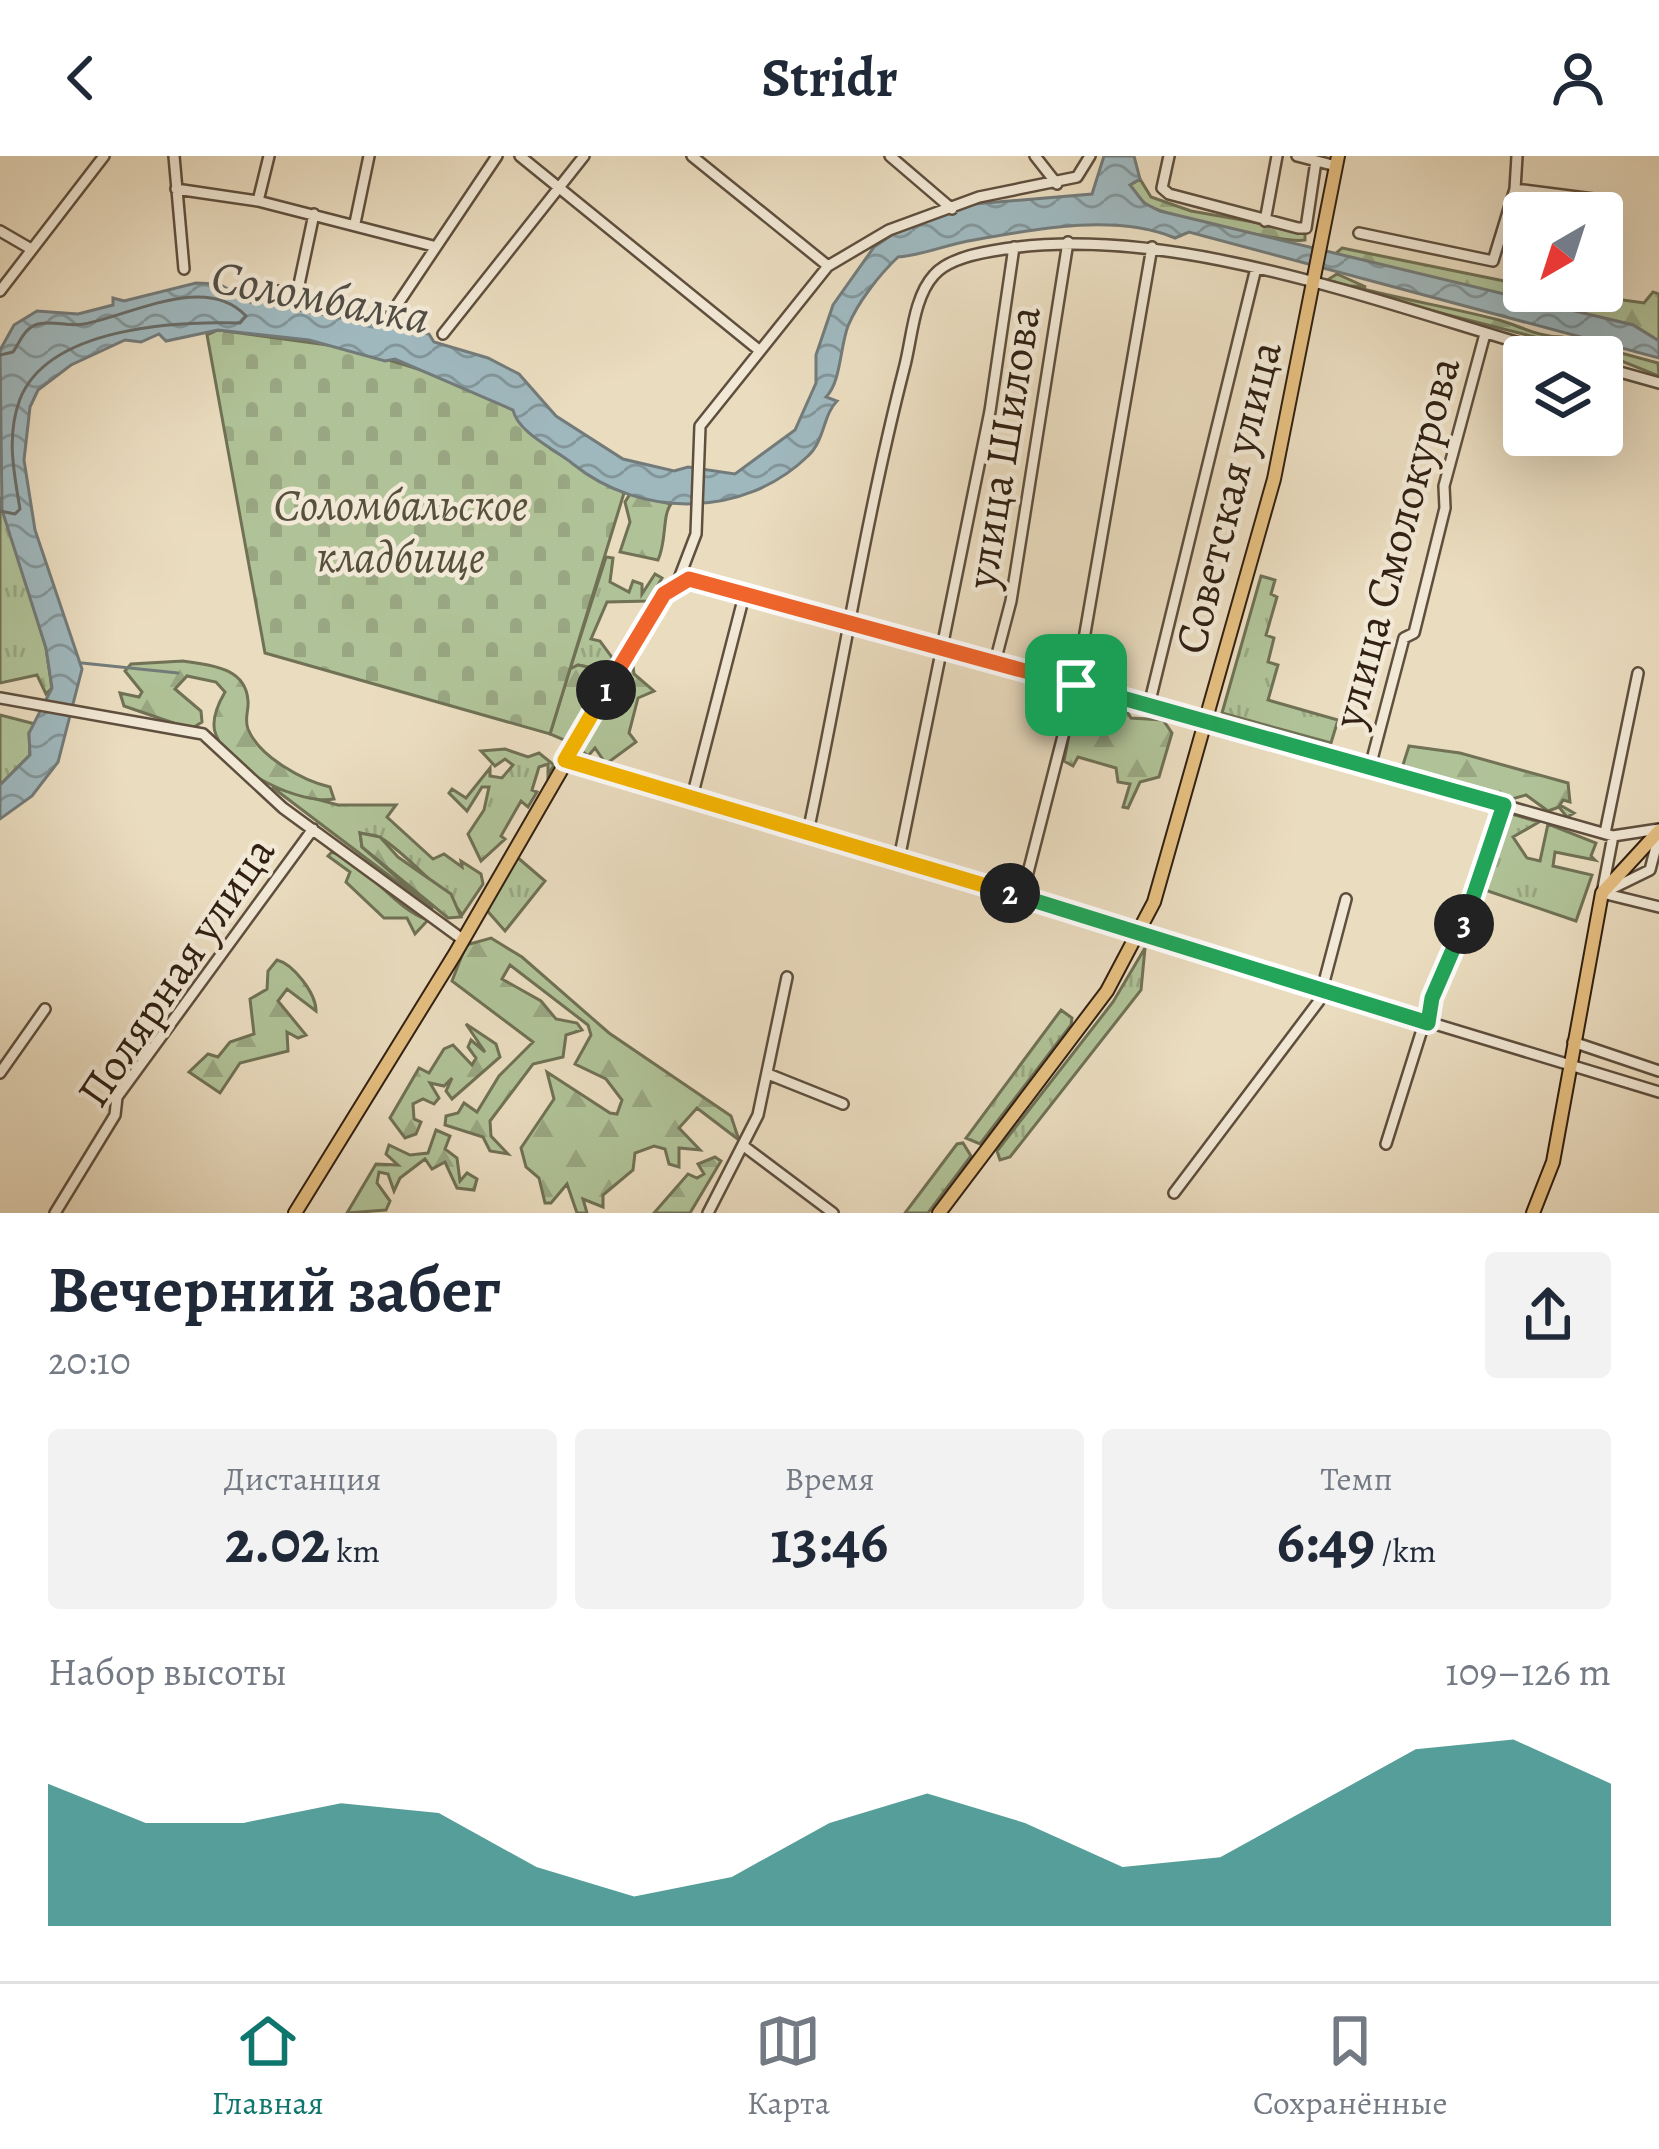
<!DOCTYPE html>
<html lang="ru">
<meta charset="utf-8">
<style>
:root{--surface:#fff;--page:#f2f2f3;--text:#1f2937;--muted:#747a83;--line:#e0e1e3;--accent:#0f766e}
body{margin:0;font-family:Alegreya,serif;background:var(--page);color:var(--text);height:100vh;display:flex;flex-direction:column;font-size:45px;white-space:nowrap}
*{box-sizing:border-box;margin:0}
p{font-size:39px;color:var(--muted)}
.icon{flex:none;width:66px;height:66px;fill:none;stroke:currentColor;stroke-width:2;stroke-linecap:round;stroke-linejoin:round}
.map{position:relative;height:1057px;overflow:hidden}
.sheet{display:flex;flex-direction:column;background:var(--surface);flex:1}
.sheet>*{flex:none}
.needle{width:78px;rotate:219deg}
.fabs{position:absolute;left:1503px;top:36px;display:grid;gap:24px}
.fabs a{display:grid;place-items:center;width:120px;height:120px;border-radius:12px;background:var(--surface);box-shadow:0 12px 48px #0002;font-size:60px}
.pin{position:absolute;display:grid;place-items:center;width:102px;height:102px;color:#fff;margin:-51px;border-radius:24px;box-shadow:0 6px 18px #0006}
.km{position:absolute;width:60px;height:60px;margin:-30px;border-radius:50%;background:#222;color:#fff;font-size:33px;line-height:60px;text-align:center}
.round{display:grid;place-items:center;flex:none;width:126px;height:126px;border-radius:12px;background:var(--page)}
.overview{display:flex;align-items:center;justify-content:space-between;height:204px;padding:0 48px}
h1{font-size:66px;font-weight:700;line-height:90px}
.figures{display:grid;grid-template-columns:repeat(3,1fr);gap:18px;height:204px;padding:12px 48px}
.figures div{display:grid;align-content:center;border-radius:12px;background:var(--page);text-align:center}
.figures b{font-size:60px;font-weight:700}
.figures small{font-size:33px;font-weight:400}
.figures p{font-size:33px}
.chart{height:336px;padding:24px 48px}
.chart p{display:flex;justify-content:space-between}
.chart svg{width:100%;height:216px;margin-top:12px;fill:var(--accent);opacity:.7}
header{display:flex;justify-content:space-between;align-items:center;height:156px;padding:0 48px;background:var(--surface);font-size:54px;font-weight:700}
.menu{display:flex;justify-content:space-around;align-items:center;height:168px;border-top:3px solid var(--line);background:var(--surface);font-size:33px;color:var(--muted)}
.menu a{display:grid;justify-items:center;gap:6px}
.menu .selected{color:var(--accent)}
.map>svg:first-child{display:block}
</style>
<header><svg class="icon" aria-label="back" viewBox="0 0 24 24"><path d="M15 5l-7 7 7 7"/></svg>Stridr<svg class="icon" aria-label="person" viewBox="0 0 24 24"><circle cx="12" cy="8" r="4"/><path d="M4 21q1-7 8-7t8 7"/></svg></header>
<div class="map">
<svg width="1659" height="1057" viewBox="0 0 1659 1057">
<defs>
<pattern id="grass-tufts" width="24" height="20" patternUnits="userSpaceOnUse" patternTransform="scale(3)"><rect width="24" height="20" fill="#b0c297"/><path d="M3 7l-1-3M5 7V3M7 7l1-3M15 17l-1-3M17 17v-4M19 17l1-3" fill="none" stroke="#98a681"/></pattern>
<pattern id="forest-firs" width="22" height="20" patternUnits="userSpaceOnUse" patternTransform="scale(3)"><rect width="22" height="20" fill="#b0c297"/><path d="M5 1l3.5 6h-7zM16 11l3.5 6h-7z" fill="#98a681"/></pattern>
<pattern id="cemetery-stones" width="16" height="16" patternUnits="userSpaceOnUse" patternTransform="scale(3)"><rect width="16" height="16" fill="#b0c297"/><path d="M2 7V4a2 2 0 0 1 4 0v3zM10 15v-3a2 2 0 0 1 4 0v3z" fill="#98a681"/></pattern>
<pattern id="water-waves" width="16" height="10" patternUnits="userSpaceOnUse" patternTransform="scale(3)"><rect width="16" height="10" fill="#9fb8be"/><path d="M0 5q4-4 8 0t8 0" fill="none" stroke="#829599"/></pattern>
</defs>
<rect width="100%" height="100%" fill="#eadcbf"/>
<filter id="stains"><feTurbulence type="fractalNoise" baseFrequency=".00167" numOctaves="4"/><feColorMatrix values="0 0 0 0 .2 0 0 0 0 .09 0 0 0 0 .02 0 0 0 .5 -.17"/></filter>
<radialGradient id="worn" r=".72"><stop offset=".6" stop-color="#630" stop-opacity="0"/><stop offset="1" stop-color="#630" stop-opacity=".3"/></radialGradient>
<!-- grass -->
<path fill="url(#grass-tufts)" stroke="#707155" stroke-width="3" d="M0,341L46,492L52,532L46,538L37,519L0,527Z
M606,401L613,402L610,426L629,436L633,425L642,428V438L655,418L662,422L649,445L607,446L591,483L600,485L614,504L608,515L578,509L570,513Z
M1261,420L1275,424L1271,438L1277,441L1266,479L1274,482L1268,506L1278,509L1268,544L1338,564L1331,587L1222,557Z
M0,559L35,568L29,577L30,599L0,629Z
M505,593L528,601L539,597L554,609L548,619V608L539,611L532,634L537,636L528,651L521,645L501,680L505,683L481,705L468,678L484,654L489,631H482L467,655L449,637L452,633L466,642L490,612V620L502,622L513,609L505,603L495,610L481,595Z
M272,631L338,649H396L387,661L433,703L444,698L462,711L461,705L481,718L483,728L462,759C456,746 391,686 379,681C373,678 366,679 360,677L362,691L433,753Z
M1505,656L1539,666L1513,681L1527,702L1540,705L1548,668L1596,687L1591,700L1595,704L1555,696L1553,710L1592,719L1576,765L1485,734Z
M517,701L545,725L505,775L484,751Z
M1145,792L1141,834L1010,1001L1000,1004L997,995L1113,846Z
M1061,854L1072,862L1071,869L980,988L966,982Z
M963,987L971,1000L928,1057H905L957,988Z"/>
<!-- forest -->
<path fill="url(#forest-firs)" stroke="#707155" stroke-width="3" d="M1140,23L1151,41L1191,55L1305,75V84C1286,88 1168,60 1149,50C1140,45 1136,36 1130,29Z
M1342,92L1524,129V135L1594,153L1616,143L1644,147L1653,136L1659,138V185L1633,169L1339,102L1335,98Z
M1337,118L1366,131L1351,130C1400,143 1449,151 1499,164C1522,171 1539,181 1562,181L1658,207L1659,220L1609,200L1343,132L1329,123Z
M630,338L671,348C662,360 667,384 658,404L620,396L630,366L625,346Z
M632,502L634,518L654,535L638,542L629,577L636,586L606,608L595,592L588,600L579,593Z
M183,505C210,509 246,511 248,545C249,555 244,562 248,573C259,601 304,625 330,631L334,643C300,649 229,615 216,579C210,565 218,548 225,536L216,526L187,520L175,533L201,555L202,566L191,573L124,550L120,537L139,541L142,536L125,515L131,508Z
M578,509L608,515L581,566L564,584L550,578L570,513Z
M1099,543L1122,547L1131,562L1163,564L1172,577L1159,621L1140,626L1128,652L1123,651L1130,628L1118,626L1116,612L1078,601L1073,610L1064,605L1075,549L1081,553L1077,567L1090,571Z
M1409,590L1460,597L1568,627L1570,646L1563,644L1560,649L1574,657L1567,661L1559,651L1548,655L1526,639L1512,643L1402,612Z
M360,677L380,681L398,701L451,738L461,761L448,762L362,691Z
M332,696C370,710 393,752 428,764L415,778L407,762H384L346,726L350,716L328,700Z
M491,782L522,801L609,877L731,960L739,984L697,952L679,972L700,994L679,992V1011L669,1008L665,993L654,990L635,997L633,1014L603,1039V1051L583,1043L587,1057H577L567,1028L551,1047H545L539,1022L526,1011L521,992L554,943L547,916L610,957L617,958L622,944L606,923L575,908L591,879L588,869L510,809L502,823L541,845L556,863L577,867L582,874L566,879L563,901L533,908L490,965L491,980L508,998L490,995L483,981L445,969L446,960L458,957L464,947L477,956L499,920L533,886L452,825L466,789Z
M277,804C293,808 316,837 316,855L287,833L278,845L306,879L298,882L287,876L288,895L240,907L220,937L189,916L208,898L218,901L230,886L254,878L250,843L267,833L268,815Z
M466,868L496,888L500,901L452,943L446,935L452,922L444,930L430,927L439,942L434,948L423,943L413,948L414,963L421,966L416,978L405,982L390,962L419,912L429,917L444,893L453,889L472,909L476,902L468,891L471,884L485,896Z
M436,974L450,980L445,993L457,1002L460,1025L467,1017L477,1023L474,1034L457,1032L445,1006L432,1013L425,1003L400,1022L394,1035L388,1018L379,1016L377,1027L390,1045L386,1054L347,1057L376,1008L398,1009L386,998L389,989L410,999L428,997Z
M715,1001L721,1005L690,1057H654L688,1018L697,1022L704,1018L698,1008Z"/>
<!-- cemetery -->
<path fill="url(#cemetery-stones)" stroke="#707155" stroke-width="3" d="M218,174L350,192L444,221L513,254L551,293L624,337L550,578L265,497L207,179Z"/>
<!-- water -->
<path fill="url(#water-waves)" stroke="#737b7a" stroke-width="3" d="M1104,0H1134L1140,23L1130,29L1144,47L1160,55L1633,169L1659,185V202L1189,76L1175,82C1115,57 1035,73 968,85C943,90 922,99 898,101C879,119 858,146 848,170C840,191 841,226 826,241L837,245C823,259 825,284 808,300C743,363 640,362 573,308C555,293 518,277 513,254L395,203L385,205L309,184L218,174L166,185L159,178L141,186L125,184L71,209L38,234L30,251L24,304L35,374L82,513L58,606L32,640L0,663V629L30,599L29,577L52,532L46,492L2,354L0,194L14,169L37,155L78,158L113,149V142L124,145L196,127L219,128L250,146L275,145L298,154L429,178L434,186L488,202L519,218L556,260L623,303L674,315L688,311L735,318L795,274L816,227V199L833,149L874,91L902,72L973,48L1092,38Z"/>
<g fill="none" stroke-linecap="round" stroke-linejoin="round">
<!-- shore -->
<path stroke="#686c68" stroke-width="3" d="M0,199L13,196C20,186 24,172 38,168C53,164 68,171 84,168C132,159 206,117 246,160L240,167C180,165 49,170 20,243C6,280 14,317 20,353L15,358L0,355"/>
<!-- stream -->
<path stroke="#737b7a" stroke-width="3" d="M82,507L178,517"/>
<!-- minor casing -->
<g stroke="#5f4f3e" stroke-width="14">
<path id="minor" d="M174,0L184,113
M520,0L760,195
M692,0L828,110
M890,0L952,53
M1035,0L1057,28
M1169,0L1162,32L1169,38L1298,72H1306L1316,5
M1297,0L1336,10
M176,33L258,45L433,90
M1515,33L1609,45L1602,113
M258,45L269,0
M1265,65L1277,0
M355,67L369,0
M0,75L31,93
M1359,77L1493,105L1515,33L1517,0
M261,132L304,140
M0,135L104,0
M297,138L314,58
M1597,147L1599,135
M389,161L497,0
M443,178L584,0
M1602,211L1659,227
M678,425L696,378L700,270L828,110L889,74L979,41L1077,21L1090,0
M995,506L1011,445L1068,86
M0,542L203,578L283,652L462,783
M1149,549L1256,112
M1207,565L1613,680
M565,604L1659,936
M1370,611L1404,482L1414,477L1445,352L1444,330L1485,178
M692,641L745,436
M808,676C841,522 865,365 904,213C912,184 913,142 934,119C946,105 974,98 992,95C1169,62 1395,153 1567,201
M1605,677L1638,517
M899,703L990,255L1014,91
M1603,732L1613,680L1659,673
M1607,735L1650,714L1659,679
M1602,737L1659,751
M1022,740L1076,529L1152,91
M1573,886L1659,915
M0,917L45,853
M768,918L843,948
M1386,988L1432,842L1478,738L1504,649
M745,991L833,1057
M1174,1037L1319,845L1346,743
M55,1057L115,959L117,941L313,673
M708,1057L758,959L787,821"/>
</g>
<!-- major casing -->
<g stroke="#312013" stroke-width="16">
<path id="major" d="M295,1057L455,798L663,438L678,425L700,424L1207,565
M939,1057L1107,835L1154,746L1274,323L1338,0
M1533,1057L1553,1006L1602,737L1659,675"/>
</g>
<!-- minor -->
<use href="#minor" stroke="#f1e8d5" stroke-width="9"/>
<!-- major -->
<use href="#major" stroke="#e5be80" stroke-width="12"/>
</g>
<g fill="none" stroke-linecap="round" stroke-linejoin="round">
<!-- split-1 casing -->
<g stroke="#fff" stroke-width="24">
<path id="split-1" d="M606,534L664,438L689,423L1076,529"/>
</g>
<!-- split-2 casing -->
<g stroke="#fff" stroke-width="24">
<path id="split-2" d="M606,534L565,604L1010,737"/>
</g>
<!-- split-3 casing -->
<g stroke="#fff" stroke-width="24">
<path id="split-3" d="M1010,737L1428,867L1432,842L1464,768"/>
</g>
<!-- split-4 casing -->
<g stroke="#fff" stroke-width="24">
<path id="split-4" d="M1076,529L1504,649L1464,768"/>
</g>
<!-- split-1 -->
<use href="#split-1" stroke="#f0652b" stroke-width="15"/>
<!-- split-2 -->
<use href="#split-2" stroke="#f5b400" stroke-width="15"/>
<!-- split-3 -->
<use href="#split-3" stroke="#22a559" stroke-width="15"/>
<!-- split-4 -->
<use href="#split-4" stroke="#22a559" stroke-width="15"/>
</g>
<g text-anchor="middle" stroke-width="9" stroke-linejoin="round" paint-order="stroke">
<!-- street labels -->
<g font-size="45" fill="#312013" stroke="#f1e8d5">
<text transform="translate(1002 291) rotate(-81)" y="16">улица Шилова</text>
<text transform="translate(1227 341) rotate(-76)" y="16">Советская улица</text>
<text transform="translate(1395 386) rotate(-75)" y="16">улица Смолокурова</text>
<text transform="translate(175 815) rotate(-56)" y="16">Полярная улица</text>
</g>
<!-- park labels -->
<g font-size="45" font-style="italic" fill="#57513b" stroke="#f1e8d5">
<text x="401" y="364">Соломбальское<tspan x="401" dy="52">кладбище</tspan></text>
</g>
<!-- water labels -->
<g font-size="48" font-style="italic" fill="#524e46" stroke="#f1e8d5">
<text transform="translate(321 140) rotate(11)" y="17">Соломбалка</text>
</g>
</g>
<rect width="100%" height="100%" filter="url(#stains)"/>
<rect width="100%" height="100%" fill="url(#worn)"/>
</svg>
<div class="fabs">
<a><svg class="needle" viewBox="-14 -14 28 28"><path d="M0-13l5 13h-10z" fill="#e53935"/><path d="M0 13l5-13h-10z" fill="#747a83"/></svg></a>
<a><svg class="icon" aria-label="layers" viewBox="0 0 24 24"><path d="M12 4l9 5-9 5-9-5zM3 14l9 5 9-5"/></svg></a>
</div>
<div class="pin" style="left:1076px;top:529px;background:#1e9e55"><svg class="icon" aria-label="arrive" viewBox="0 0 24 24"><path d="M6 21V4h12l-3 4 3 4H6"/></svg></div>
<b class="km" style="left:606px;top:534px">1</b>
<b class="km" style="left:1010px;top:737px">2</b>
<b class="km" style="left:1464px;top:768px">3</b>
</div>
<section class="sheet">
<div class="overview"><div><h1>Вечерний забег</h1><p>20:10</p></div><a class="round"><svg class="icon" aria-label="share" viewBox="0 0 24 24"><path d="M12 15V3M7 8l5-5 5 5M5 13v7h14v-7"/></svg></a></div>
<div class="figures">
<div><p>Дистанция</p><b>2.02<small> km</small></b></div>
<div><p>Время</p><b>13:46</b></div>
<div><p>Темп</p><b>6:49<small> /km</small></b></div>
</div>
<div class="chart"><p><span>Набор высоты</span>109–126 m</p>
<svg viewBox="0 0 160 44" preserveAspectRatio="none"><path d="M0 44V15L10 23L20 23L30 19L40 21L50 32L60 38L70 34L80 23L90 17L100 23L110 32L120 30L130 19L140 8L150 6L160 15V44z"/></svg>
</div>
</section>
<nav class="menu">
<a class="selected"><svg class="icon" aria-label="home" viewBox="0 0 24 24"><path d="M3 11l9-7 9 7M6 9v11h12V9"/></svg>Главная</a>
<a><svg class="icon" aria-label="map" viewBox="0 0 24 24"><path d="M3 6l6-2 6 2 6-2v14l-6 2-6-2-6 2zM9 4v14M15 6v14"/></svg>Карта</a>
<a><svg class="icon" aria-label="saved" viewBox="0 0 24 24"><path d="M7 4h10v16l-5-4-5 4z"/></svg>Сохранённые</a>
</nav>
